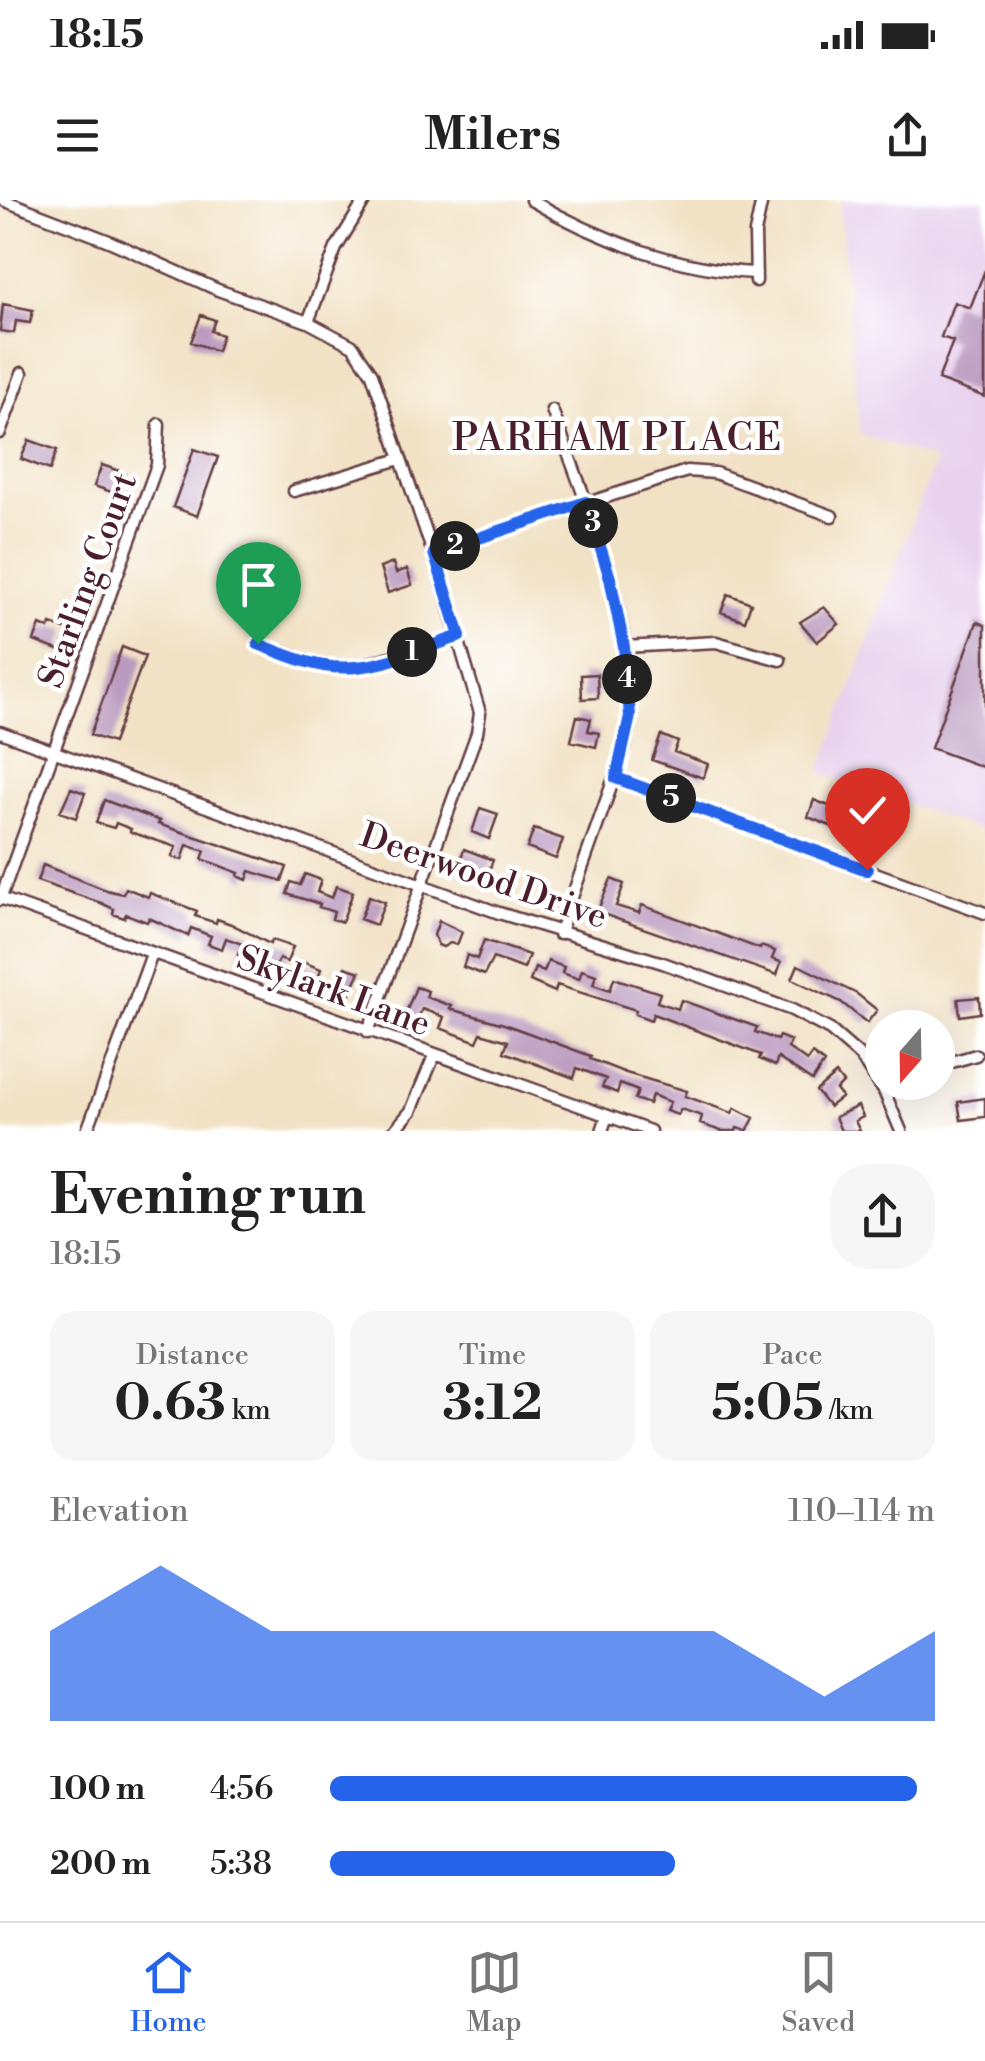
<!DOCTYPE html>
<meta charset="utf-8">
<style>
:root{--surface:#fff;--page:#f6f6f6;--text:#222;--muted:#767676;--line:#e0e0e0;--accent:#2563eb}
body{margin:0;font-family:"Libre Bodoni",serif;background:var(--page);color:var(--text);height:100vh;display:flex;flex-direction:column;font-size:38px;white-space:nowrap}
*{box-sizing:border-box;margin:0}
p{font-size:32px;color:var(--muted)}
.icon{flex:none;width:55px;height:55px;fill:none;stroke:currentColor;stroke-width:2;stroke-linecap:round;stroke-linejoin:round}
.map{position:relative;height:931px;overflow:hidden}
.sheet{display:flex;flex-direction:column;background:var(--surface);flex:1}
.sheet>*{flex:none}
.needle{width:65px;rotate:200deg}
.buttons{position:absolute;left:865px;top:810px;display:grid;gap:20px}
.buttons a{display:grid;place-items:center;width:90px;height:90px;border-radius:50%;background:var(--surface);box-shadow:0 10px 40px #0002;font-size:50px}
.pin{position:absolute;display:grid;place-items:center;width:85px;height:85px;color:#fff;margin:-102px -42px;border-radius:50% 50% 50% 0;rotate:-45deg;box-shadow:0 0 10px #0007}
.pin .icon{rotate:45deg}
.km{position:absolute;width:50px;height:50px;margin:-25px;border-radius:50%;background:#222;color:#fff;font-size:28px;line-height:50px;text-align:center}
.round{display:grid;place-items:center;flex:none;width:105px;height:105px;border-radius:40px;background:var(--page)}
.headline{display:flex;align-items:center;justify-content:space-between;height:170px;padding:0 50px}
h1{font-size:55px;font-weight:700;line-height:75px}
.metrics{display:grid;grid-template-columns:repeat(3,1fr);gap:15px;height:170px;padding:10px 50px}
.metrics div{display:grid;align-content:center;border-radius:25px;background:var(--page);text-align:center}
.metrics b{font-size:50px;font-weight:700}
.metrics small{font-size:28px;font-weight:400}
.metrics p{font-size:28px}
.chart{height:280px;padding:20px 50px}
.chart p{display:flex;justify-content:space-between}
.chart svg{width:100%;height:180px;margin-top:10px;fill:var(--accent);opacity:.7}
ul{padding:0 50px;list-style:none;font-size:32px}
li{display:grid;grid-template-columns:160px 120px 1fr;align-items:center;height:75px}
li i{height:25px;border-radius:12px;background:var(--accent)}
.status{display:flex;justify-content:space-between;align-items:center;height:70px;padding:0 50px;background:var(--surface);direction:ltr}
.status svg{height:28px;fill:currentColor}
header{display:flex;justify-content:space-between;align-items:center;height:130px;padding:0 50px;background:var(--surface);font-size:45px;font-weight:700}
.menu{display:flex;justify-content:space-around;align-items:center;height:140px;border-top:2px solid var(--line);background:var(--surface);font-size:28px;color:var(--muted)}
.menu a{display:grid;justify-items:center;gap:5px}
.menu .current{color:var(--accent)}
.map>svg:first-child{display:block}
</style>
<div class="status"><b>18:15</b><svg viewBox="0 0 49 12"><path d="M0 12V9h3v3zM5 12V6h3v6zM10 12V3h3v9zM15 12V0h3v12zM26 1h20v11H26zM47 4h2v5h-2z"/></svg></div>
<header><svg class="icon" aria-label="menu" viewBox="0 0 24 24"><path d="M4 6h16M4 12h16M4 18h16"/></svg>Milers<svg class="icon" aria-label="share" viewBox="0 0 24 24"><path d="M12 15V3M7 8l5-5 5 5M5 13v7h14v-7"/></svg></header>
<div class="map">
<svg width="985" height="931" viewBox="0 0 985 931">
<rect width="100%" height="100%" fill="#fff"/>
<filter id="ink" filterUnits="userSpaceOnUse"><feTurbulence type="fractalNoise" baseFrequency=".01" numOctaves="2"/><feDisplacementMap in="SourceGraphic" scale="20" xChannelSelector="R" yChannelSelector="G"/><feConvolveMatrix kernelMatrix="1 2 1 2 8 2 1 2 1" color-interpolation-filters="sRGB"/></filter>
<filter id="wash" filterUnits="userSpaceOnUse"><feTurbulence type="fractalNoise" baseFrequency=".0048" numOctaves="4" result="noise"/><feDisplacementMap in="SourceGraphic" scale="40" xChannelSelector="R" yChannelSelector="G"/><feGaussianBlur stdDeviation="2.25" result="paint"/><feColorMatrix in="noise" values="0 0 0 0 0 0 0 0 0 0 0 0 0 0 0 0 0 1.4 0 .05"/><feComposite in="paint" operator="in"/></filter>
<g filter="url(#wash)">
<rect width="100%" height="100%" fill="#f2e2c5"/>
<!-- built -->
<path fill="#e8d2ee" d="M843,0H985V632L820,572L935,260L860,234L840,9Z"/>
<g id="blocks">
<!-- building -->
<path fill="#ba9abf" d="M985,70V197L938,180L953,141L941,137L954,102L970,108Z
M3,104L33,110L30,123L16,121L14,133L0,131Z
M201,115L215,120L211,131L222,135L217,151L191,142Z
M29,240L57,250L50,270L21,259Z
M194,249L218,257L197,316L173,307Z
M102,265L125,273L117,294L94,286Z
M393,363L396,373L407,369L412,385L388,393L380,368Z
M728,394L751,403L745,421L721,412Z
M824,407L839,424L817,442L800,422Z
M977,422L985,425V568L931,548Z
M51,424L68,430L60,451L34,441L40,425L49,429Z
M122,447L145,456L113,543L90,535Z
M597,474L598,498L582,499L581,475Z
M577,516L591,519L588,531L599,533L596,547L571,541Z
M661,535L678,542L674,552L708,564L703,578L652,560Z
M71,588L85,593L76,618L60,612Z
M104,600L160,621L158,624L287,667L282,681L250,671L247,680L238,676L239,673L202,659L205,651L187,645L182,660L172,657L176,647L130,632L131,629L116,623L114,628L96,623Z
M814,600L839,610L833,627L808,617Z
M480,608L498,614L489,639L472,632Z
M534,629L563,639L556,659L527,648Z
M464,649L493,660L486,679L457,669Z
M43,665L106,690L123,694L126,688L148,697L150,693L197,711L195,716L216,723L217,719L231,724L270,744L272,740L293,747L287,762L279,759L275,768L238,755L242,744L226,738L222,749L208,744L211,736L191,728L188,736L149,718L147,722L126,714L124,718L113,714L114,709L101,703L37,681Z
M305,674L321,680L317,692L332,698L336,686L353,692L342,722L332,719L334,712L319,707L320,704L287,694L291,682L300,685Z
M611,679L624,684L616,706L639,713L642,705L760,749L761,746L775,751L772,759L781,762L777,775L597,712Z
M369,696L385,702L376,725L360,719Z
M439,721L462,732L457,745L450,743L443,747L438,745L434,735Z
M484,740L529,755L524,769L493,758L484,775L463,767L467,755L477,759Z
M300,761L321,769L316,784L295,776Z
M548,761L564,767L562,773L579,779L582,770L596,775L593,784L610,790L614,778L660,793L657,802L678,809L681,800L725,816L757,827L755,832L777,840L779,836L791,841L788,848L807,861L812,854L824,863L812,881L778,858L775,866L759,859L761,855L653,814L651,820L635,814L636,810L557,785L555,792L530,781L535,768L544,772Z
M798,765L857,794L877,810L867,823L841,802L792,779Z
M345,767L360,772L349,795L336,791Z
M416,787L428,791L426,797L452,806L450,809L504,824L591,856L590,859L626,873L687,891L685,896L732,913L735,908L754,918L747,931L737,928L736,931H721L700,924L702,916L681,909L678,915L666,911L670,902L652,895L649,904L635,899L638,891L620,884L617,893L602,887L606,879L577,868L574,878L504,852L508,841L481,833L477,842L440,828L444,817L422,809L417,820L405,815Z
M979,797L980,813L960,816L958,799Z
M836,874L843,883L836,890L842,897L829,907L816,891Z
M985,898V917L961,920L958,902Z
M858,906L863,917L855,921L860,931H841L835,917Z"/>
</g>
</g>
<g filter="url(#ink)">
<use href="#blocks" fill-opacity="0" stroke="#633c42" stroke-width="2.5"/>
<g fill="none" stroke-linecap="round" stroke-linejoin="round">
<!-- minor casing -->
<g stroke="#633c42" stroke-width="15">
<path id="minor" d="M3,0L109,41L218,90L308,122L353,146L372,174L433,353L480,513L477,533L368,832
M531,0C596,39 680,70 756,73
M756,81L755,33L762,0
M308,122L336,48L365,0
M552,210C587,305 647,446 625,547L559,734
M0,233L22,173
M294,291L400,259
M433,353L687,271L715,273L832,316
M258,444L321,465L356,467L459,437
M624,447L716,442L780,460
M0,532L499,713L663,763L792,810L830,830L860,856L884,891L901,931
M615,578L985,713
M0,698L650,931
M0,700L157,265L159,224
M938,866L976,855
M884,891L900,882
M87,931L152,754
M394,931L411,911L434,856
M602,931L607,916"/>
</g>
<!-- minor -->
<use href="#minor" stroke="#fff" stroke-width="10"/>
</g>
</g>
<g fill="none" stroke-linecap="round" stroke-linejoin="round" filter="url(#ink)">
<!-- route casing -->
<g stroke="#fff" stroke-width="20">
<path id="route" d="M258,444C279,452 301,462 324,466C370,474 416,451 460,436L434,353L586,302L610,378L624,447L630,516L616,578L867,670"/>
</g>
<!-- route -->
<use href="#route" stroke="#2563eb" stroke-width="12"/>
</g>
<g text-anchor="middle" stroke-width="9" stroke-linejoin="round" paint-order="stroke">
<!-- street labels -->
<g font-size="35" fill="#4a1f2b" stroke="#fff">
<text transform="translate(87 380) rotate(-70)" y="12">Starling Court</text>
<text transform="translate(484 675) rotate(19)" y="12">Deerwood Drive</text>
<text transform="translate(334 790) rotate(20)" y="12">Skylark Lane</text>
</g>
<!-- neighbourhood labels -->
<g font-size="38" letter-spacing="2.5" fill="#4a1f2b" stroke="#fff">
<text x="618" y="250">PARHAM PLACE</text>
</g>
</g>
</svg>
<div class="buttons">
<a><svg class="needle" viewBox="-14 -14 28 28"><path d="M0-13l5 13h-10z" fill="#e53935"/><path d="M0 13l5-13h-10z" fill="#767676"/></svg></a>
</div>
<div class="pin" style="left:258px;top:444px;background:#1e9e55"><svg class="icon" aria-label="arrive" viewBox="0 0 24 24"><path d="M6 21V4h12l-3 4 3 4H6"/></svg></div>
<div class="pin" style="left:867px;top:670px;background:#d93025"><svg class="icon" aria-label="check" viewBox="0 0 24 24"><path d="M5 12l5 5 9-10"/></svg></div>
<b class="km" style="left:412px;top:452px">1</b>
<b class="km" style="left:455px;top:346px">2</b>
<b class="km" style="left:593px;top:323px">3</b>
<b class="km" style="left:627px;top:479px">4</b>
<b class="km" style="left:671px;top:598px">5</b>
</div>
<section class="sheet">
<div class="headline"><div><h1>Evening run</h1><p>18:15</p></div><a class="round"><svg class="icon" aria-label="share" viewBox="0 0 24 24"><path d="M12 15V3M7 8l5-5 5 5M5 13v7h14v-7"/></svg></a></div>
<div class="metrics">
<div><p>Distance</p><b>0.63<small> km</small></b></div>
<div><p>Time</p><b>3:12</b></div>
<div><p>Pace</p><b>5:05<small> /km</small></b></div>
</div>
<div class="chart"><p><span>Elevation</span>110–114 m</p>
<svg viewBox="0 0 160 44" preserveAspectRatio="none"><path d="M0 44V22L10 14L20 6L30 14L40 22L50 22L60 22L70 22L80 22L90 22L100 22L110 22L120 22L130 30L140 38L150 30L160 22V44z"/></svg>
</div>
<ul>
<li><b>100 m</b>4:56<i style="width:97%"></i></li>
<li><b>200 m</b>5:38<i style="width:57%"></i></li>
</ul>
</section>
<nav class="menu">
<a class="current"><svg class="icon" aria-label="home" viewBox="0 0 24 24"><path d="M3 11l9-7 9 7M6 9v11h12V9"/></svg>Home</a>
<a><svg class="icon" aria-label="map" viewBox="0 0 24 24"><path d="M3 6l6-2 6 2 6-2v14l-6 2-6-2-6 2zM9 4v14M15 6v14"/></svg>Map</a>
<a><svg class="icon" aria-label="saved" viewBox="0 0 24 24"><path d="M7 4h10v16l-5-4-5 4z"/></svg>Saved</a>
</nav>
